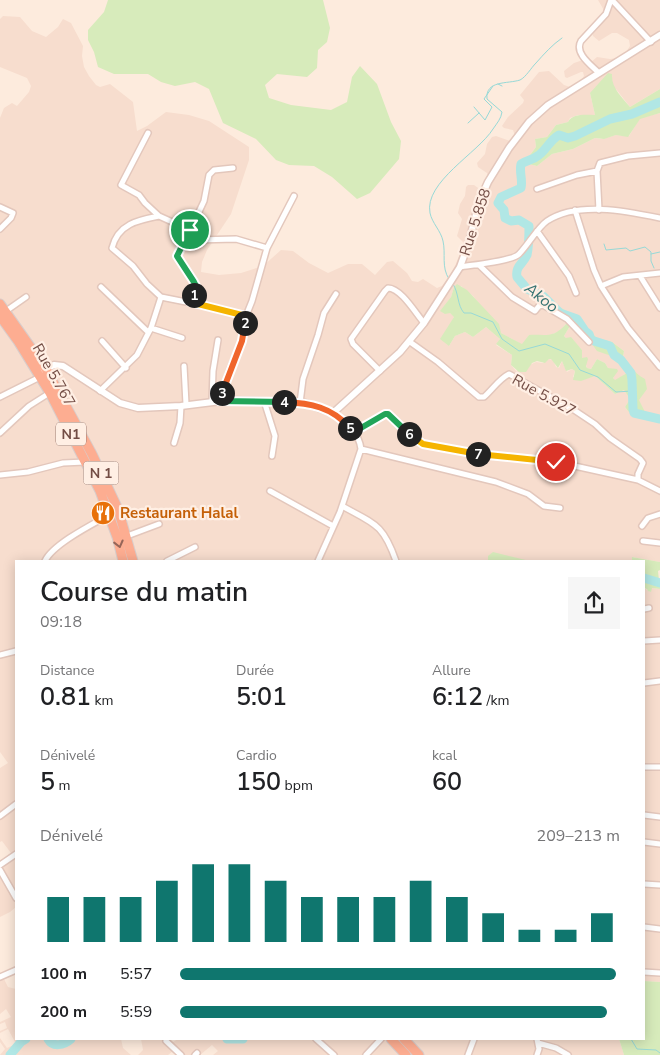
<!DOCTYPE html>
<html lang="fr">
<meta charset="utf-8">
<style>
:root{--surface:#fff;--page:#f6f6f6;--text:#202124;--muted:#757577;--accent:#0f766e}
body{margin:0;font-family:"Nunito Sans",sans-serif;background:var(--page);color:var(--text);height:100vh;display:flex;flex-direction:column;font-size:19px;white-space:nowrap}
*{box-sizing:border-box;margin:0}
p{font-size:16px;color:var(--muted)}
.icon{flex:none;width:28px;height:28px;fill:none;stroke:currentColor;stroke-width:2;stroke-linecap:round;stroke-linejoin:round}
.map{position:relative;flex:1;overflow:hidden}
.details{position:absolute;left:15px;top:560px;width:630px;height:480px;display:flex;flex-direction:column;background:var(--surface);border-radius:0px;box-shadow:0 2px 12px #0003}
.details>*{flex:none}
.pin{position:absolute;display:grid;place-items:center;width:42px;height:42px;color:#fff;margin:-21px;border:2px solid #fff;border-radius:50%;box-shadow:0 1px 5px #0007}
.km{position:absolute;width:25px;height:25px;margin:-12px;border-radius:50%;background:#222;color:#fff;font-size:14px;line-height:25px;text-align:center}
.round{display:grid;place-items:center;flex:none;width:52px;height:52px;border-radius:0px;background:var(--page)}
.overview{display:flex;align-items:center;justify-content:space-between;height:85px;padding:0 25px}
h1{font-size:28px;font-weight:600;line-height:38px}
.metrics{display:grid;grid-template-columns:repeat(3,1fr);gap:8px;height:85px;padding:5px 25px}
.metrics div{display:grid;align-content:center}
.metrics b{font-size:25px;font-weight:600}
.metrics small{font-size:14px;font-weight:400}
.metrics p{font-size:14px}
.chart{height:140px;padding:10px 25px}
.chart p{display:flex;justify-content:space-between}
.chart svg{width:100%;height:90px;margin-top:5px;stroke:var(--accent);stroke-width:6}
ul{padding:0 25px;list-style:none;font-size:16px}
li{display:grid;grid-template-columns:80px 60px 1fr;align-items:center;height:38px}
li i{height:12px;border-radius:6px;background:var(--accent)}
.map>svg:first-child{display:block}
</style>
<div class="map">
<svg width="660" height="1055" viewBox="0 0 660 1055">
<rect width="100%" height="100%" fill="#fdebdd"/>
<!-- residential -->
<path fill="#f7ddce" fill-rule="evenodd" d="M598,0H660V89L630,107L616,89L590,93L595,115H578L570,118L568,122L556,125L547,137L535,139L536,147L524,163L537,166L552,154L573,149L595,138L602,139L616,135L629,136L640,118L660,113V562L632,557V561H530L488,556V561H16V907L10,912L0,917V862L11,853L2,841L0,842V768L8,763L0,752V118L4,108L12,103L17,106L29,92L31,86L27,78L0,67V19L3,16L20,17L32,31L46,37L58,27L63,19L71,23L83,46L82,56L84,67L89,76L96,85L100,87L110,84L133,102L137,131L147,126L166,112L189,115L209,121L249,147V160L231,214L207,250L202,262L201,272L219,275L241,273L263,266L281,250L293,251L309,263L328,273L348,264H362L375,275L387,262L393,261L407,273L412,281L418,282L423,279L437,288L442,286L449,277L455,266L463,246V242L457,236L462,219L458,213L460,204L465,196L466,187L468,185H474L481,190L488,177L487,173L478,167L477,163L485,154L487,144L492,137L496,136L510,141L515,136L513,130L504,128L502,126L508,117L523,103L524,100L520,95L539,72L549,71L564,85L570,87L581,80L584,76L583,72H581L567,78L565,77L564,71L574,63L583,60L590,63L597,57L610,59L617,58L626,52L630,46L629,40L617,33H612L599,41L593,36L592,32L605,12ZM461,286L473,296L501,333L523,345L529,335H550L560,331L566,324L570,326L564,336L566,338H571L582,350L581,358H584L587,368L591,369L597,359L605,363L608,368L611,369L614,376L613,378L615,381L627,373L617,358L597,350L576,322L562,317L541,303L535,301L545,299L573,315L597,338L612,342L624,351L623,357L629,364L635,374L639,400L628,411L625,407L630,399L624,390L615,394L595,376L581,380L573,377L575,371L572,369L567,372L562,361L559,368L556,367L553,360L549,359L543,363L536,362L516,371L511,365L512,355L496,345L500,339L486,327L473,337L465,332L455,336L449,346L454,316L450,313L441,311L451,297L454,287Z
M644,588L651,592V588L660,589V982L644,981Z
M16,967V971L3,977L8,987L16,989L15,1033L16,1039H81L82,1040L86,1039H121L123,1048L131,1055H0L5,1049L0,1042V1038L7,1048L16,1044L8,1029L0,1033V1031L7,1028L5,1022L0,1024V1022L11,1017L6,1009L0,1014V973Z
M141,1039H169L173,1042L178,1039H619L624,1055H213L218,1051L212,1045L200,1055H177L173,1051L168,1055H138L143,1050Z"/>
<!-- green -->
<path fill="#d7ebbb" d="M108,0H323L330,28L327,42L318,50L317,68L307,77L277,74L265,85L269,98L291,105L331,110L347,102L352,77L360,66L377,84L391,122L401,141L399,159L370,193L357,199L332,177L314,166L289,165L276,160L256,139L223,123L209,89L195,82L175,86L161,82L148,74H114L98,67L94,52L88,40V30L104,12Z
M608,73L612,74C611,88 622,97 630,107L660,89V113L640,119L628,137L616,135L604,139L595,138L573,149L552,154L537,166L524,163L536,147L535,139L547,137L556,125L568,122C573,113 585,115 595,115L590,93Z
M457,284L467,290L499,324L501,333L522,344L529,335C545,334 553,339 566,324H568L570,326L564,336L566,338L571,337L582,350V358L587,357L588,359L586,366L587,368L591,369L597,359L605,363L608,368L617,369L618,371L613,378L615,380L627,373L617,358L597,351L576,322L562,317L541,303L531,299V297L533,295L551,302L573,315L597,338L612,342L624,351L623,357C633,367 631,371 645,379L647,389L639,400L645,412L637,418L628,411L625,407L630,399L624,390L615,394L595,376L581,381L573,380L575,371L572,369L566,371L562,361L558,368L551,359H549L545,363L537,361L532,363L526,372H519L511,365L512,355L496,344L500,339L486,327L473,337L465,332L455,336L449,346L440,339L454,317L450,313L445,314L440,311L451,297L454,287Z
M493,552L530,561H488V556Z
M632,557L660,562V570L658,571L660,589L652,588L651,592L648,591L647,589L644,588V561H632Z
M644,981L660,982V1055H624L619,1039H644Z"/>
<g fill="none" stroke-linecap="round" stroke-linejoin="round">
<!-- stream -->
<path stroke="#97d9d7" stroke-width="1" d="M498,84L502,86
M474,107L485,120L492,107L484,99L493,86
M468,123L479,113
M604,244L606,250L626,248L630,251L645,247L651,252V261L654,268
M651,254L660,252
M449,279C441,267 446,254 443,241C441,231 432,223 430,213C424,182 478,153 493,129C497,123 501,119 502,112L487,99C485,80 508,84 520,80C526,77 531,68 536,63C544,54 552,45 562,38
M453,284C459,293 457,305 464,313H471L493,322L502,339L519,351L545,344L569,354L580,370L598,377L616,392L632,391
M631,1039L637,1049L656,1050L660,1053"/>
<!-- river -->
<path stroke="#b1e7e5" stroke-width="9" d="M660,102L632,114L610,119L575,136L568,138L559,135C550,140 547,149 539,155C533,160 527,160 521,164C519,172 523,180 521,188L501,197L498,203L504,210L505,218L511,221L519,220L529,226C529,235 529,246 527,255C523,264 515,266 517,277L527,289L543,296L560,313L577,319L585,331L589,334L591,340L610,346L614,355L621,360L631,373L632,380L633,409L634,413L660,419
M644,578L660,583
M48,1039C53,1048 64,1045 71,1039
M227,1039H243
M10,1055L21,1042L26,1039"/>
<!-- minor casing -->
<g stroke="#e3c7bc" stroke-width="8">
<path id="minor" d="M612,0L651,42
M599,73C591,65 574,53 581,41L606,14L611,0
M148,133L121,185L139,195L145,203L159,216L190,230
M537,189L577,175L597,171
M0,207L13,213L11,218L0,229
M575,210L594,270L601,286L623,277L660,273
M599,210L597,171L600,163L628,156L660,153
M159,216C138,220 118,224 112,248L133,266L147,284L161,297
M537,231L569,276L576,293
M187,235L196,240L236,239L267,248
M479,265L512,297L535,311L539,306L543,305L567,319L589,342
M460,267C472,265 513,261 519,254C528,245 538,227 547,221C577,201 626,211 660,218
M640,276L660,308
M601,286L628,328L660,367
M101,287L148,332
M190,302L246,316
M6,311L26,297
M151,328L182,338
M102,341L126,368
M410,342L438,362L479,397H484C493,389 499,379 509,374L574,410L595,424L610,438L640,459L643,463L638,474V480L660,491
M184,366L186,404
M380,371L353,344L351,339L385,291L388,288C401,288 416,314 424,323
M100,391L137,355L151,328L161,297L186,302H190L194,295L196,286L177,256L178,252L197,216L204,201L209,175L214,170L233,168
M0,397L40,377
M212,401L213,371L218,340
M219,401L230,369L242,341L246,316L252,301L267,248L294,196
M264,401L275,436L272,456
M300,403L303,379L318,335L324,313L336,294
M354,432L383,415L388,414L415,439L423,444L483,454L561,463L638,480
M0,433L29,406L51,392
M174,443L180,423L181,406
M361,449L496,482L528,494L544,506L560,508
M0,475L28,472L63,463L85,462
M270,491L333,526
M342,506C375,524 383,524 396,561
M642,526L648,518L660,514
M127,536L159,524
M643,541L660,543
M45,561C53,544 93,524 109,515
M167,561L195,547
M318,561L340,512L361,449C359,432 346,423 333,413
M644,609L649,608
M644,641L660,640
M0,655L16,651
M644,683L660,681
M644,767H660
M644,815L660,817
M0,816L16,804
M644,842L660,844
M0,865L16,854
M0,870L16,898
M644,884L660,885
M644,927L660,929
M644,972L660,973
M0,977L16,970
M316,1039L334,1055
M537,1039L539,1049L537,1055
M166,1041L181,1055
M538,1043L556,1048L568,1055
M195,1055L197,1053
M366,1055L381,1039
M468,1055L474,1039"/>
</g>
<!-- tertiary casing -->
<g stroke="#e3c7bc" stroke-width="9">
<path id="tertiary" d="M43,370L54,365L63,366L120,403L138,408L181,406L229,400L305,403L333,413L400,352L424,323L460,267L469,242L479,202L488,182L509,148L529,122L548,105L660,35"/>
</g>
<!-- trunk casing -->
<g stroke="#d8cdcb" stroke-width="11">
<path id="trunk" d="M0,304L46,369L92,454L118,509L133,561
M0,316L18,341L50,393L100,491L117,537L123,561
M391,1039L406,1055
M404,1039L419,1055"/>
</g>
<!-- minor -->
<use href="#minor" stroke="#fff" stroke-width="5"/>
<!-- tertiary -->
<use href="#tertiary" stroke="#fff" stroke-width="6"/>
<!-- trunk -->
<use href="#trunk" stroke="#fdad91" stroke-width="9"/>
</g>
<!-- one-way arrows -->
<defs><path id="oneway-chevron" d="M-2-3.5L2.5 0L-2 3.5" fill="none" stroke-width="1.6" stroke-linecap="round" stroke-linejoin="round" transform="scale(1.25)"/></defs>
<use stroke="#966558" href="#oneway-chevron" transform="translate(119 544) rotate(76)"/>
<g fill="none" stroke-linecap="round" stroke-linejoin="round">
<!-- split-1 casing -->
<g stroke="#fff" stroke-width="10">
<path id="split-1" d="M190,230L177,256L194,282L196,286L194,295"/>
</g>
<!-- split-2 casing -->
<g stroke="#fff" stroke-width="10">
<path id="split-2" d="M194,295L190,302L246,316L245,323"/>
</g>
<!-- split-3 casing -->
<g stroke="#fff" stroke-width="10">
<path id="split-3" d="M222,393L242,341L245,323"/>
</g>
<!-- split-4 casing -->
<g stroke="#fff" stroke-width="10">
<path id="split-4" d="M222,393L219,401L284,402"/>
</g>
<!-- split-5 casing -->
<g stroke="#fff" stroke-width="10">
<path id="split-5" d="M284,402C310,403 332,407 350,428"/>
</g>
<!-- split-6 casing -->
<g stroke="#fff" stroke-width="10">
<path id="split-6" d="M350,428L354,432L385,414H388L409,434"/>
</g>
<!-- split-7 casing -->
<g stroke="#fff" stroke-width="10">
<path id="split-7" d="M409,434L423,444L478,454"/>
</g>
<!-- split-8 casing -->
<g stroke="#fff" stroke-width="10">
<path id="split-8" d="M478,454L556,462"/>
</g>
<!-- split-1 -->
<use href="#split-1" stroke="#22a559" stroke-width="6"/>
<!-- split-2 -->
<use href="#split-2" stroke="#f5b400" stroke-width="6"/>
<!-- split-3 -->
<use href="#split-3" stroke="#f0652b" stroke-width="6"/>
<!-- split-4 -->
<use href="#split-4" stroke="#22a559" stroke-width="6"/>
<!-- split-5 -->
<use href="#split-5" stroke="#f0652b" stroke-width="6"/>
<!-- split-6 -->
<use href="#split-6" stroke="#22a559" stroke-width="6"/>
<!-- split-7 -->
<use href="#split-7" stroke="#f5b400" stroke-width="6"/>
<!-- split-8 -->
<use href="#split-8" stroke="#f5b400" stroke-width="6"/>
</g>
<!-- icons -->
<defs>
<g id="restaurant-disc" transform="scale(1.25)"><circle r="9.5" fill="#e8710a" stroke="#ffefe4"/><path d="M-5-6h1v4h1v-4h1v4h1v-4h1v5L-1.5 .5V6h-2V.5L-5-1ZM5-6V6H3V1.5H1.5Q1.5-4 5-6Z" fill="#fff"/></g>
</defs>
<g fill-rule="evenodd">
<use href="#restaurant-disc" x="103" y="513"/>
</g>
<g text-anchor="middle" stroke-width="4.5" stroke-linejoin="round" paint-order="stroke">
<!-- shield labels -->
<g fill="#ffefe4" stroke="#9d7e75" stroke-width="1">
<rect x="56" y="422.5" width="30" height="23" rx="4"/>
<rect x="83.5" y="461.5" width="35" height="23" rx="4"/>
</g>
<g font-size="14" font-weight="bold" fill="#734d45">
<text x="71" y="439">N1</text>
<text x="101" y="478">N 1</text>
</g>
<!-- street labels -->
<g font-size="15" fill="#734d45" stroke="#ffefe4">
<text transform="translate(475 222) rotate(-72)" y="5">Rue 5.858</text>
<text transform="translate(54 375) rotate(60)" y="5">Rue 5.767</text>
<text transform="translate(544 395) rotate(29)" y="5">Rue 5.927</text>
</g>
<!-- food labels -->
<g font-size="15" font-weight="bold" fill="#c56008" stroke="#ffefe4" text-anchor="start">
<text x="120" y="518">Restaurant Halal</text>
</g>
<!-- water labels -->
<g font-size="16" font-style="italic" fill="#367372" stroke="#ffefe4">
<text transform="translate(542 297) rotate(38)" y="6">Akoo</text>
</g>
</g>
</svg>
<div class="pin" style="left:190px;top:230px;background:#1e9e55"><svg class="icon" aria-label="arrive" viewBox="0 0 24 24"><path d="M6 21V4h12l-3 4 3 4H6"/></svg></div>
<div class="pin" style="left:556px;top:462px;background:#d93025"><svg class="icon" aria-label="check" viewBox="0 0 24 24"><path d="M5 12l5 5 9-10"/></svg></div>
<b class="km" style="left:194px;top:295px">1</b>
<b class="km" style="left:245px;top:323px">2</b>
<b class="km" style="left:222px;top:393px">3</b>
<b class="km" style="left:284px;top:402px">4</b>
<b class="km" style="left:350px;top:428px">5</b>
<b class="km" style="left:409px;top:434px">6</b>
<b class="km" style="left:478px;top:454px">7</b>
<section class="details">
<div class="overview"><div><h1>Course du matin</h1><p>09:18</p></div><a class="round"><svg class="icon" aria-label="share" viewBox="0 0 24 24"><path d="M12 15V3M7 8l5-5 5 5M5 13v7h14v-7"/></svg></a></div>
<div class="metrics">
<div><p>Distance</p><b>0.81<small> km</small></b></div>
<div><p>Durée</p><b>5:01</b></div>
<div><p>Allure</p><b>6:12<small> /km</small></b></div>
</div>
<div class="metrics">
<div><p>Dénivelé</p><b>5<small> m</small></b></div>
<div><p>Cardio</p><b>150<small> bpm</small></b></div>
<div><p>kcal</p><b>60</b></div>
</div>
<div class="chart"><p><span>Dénivelé</span>209–213 m</p>
<svg viewBox="0 0 160 44" preserveAspectRatio="none"><path d="M5 44V22M15 44V22M25 44V22M35 44V14M45 44V6M55 44V6M65 44V14M75 44V22M85 44V22M95 44V22M105 44V14M115 44V22M125 44V30M135 44V38M145 44V38M155 44V30"/></svg>
</div>
<ul>
<li><b>100 m</b>5:57<i style="width:99%"></i></li>
<li><b>200 m</b>5:59<i style="width:97%"></i></li>
</ul>
</section>
</div>
